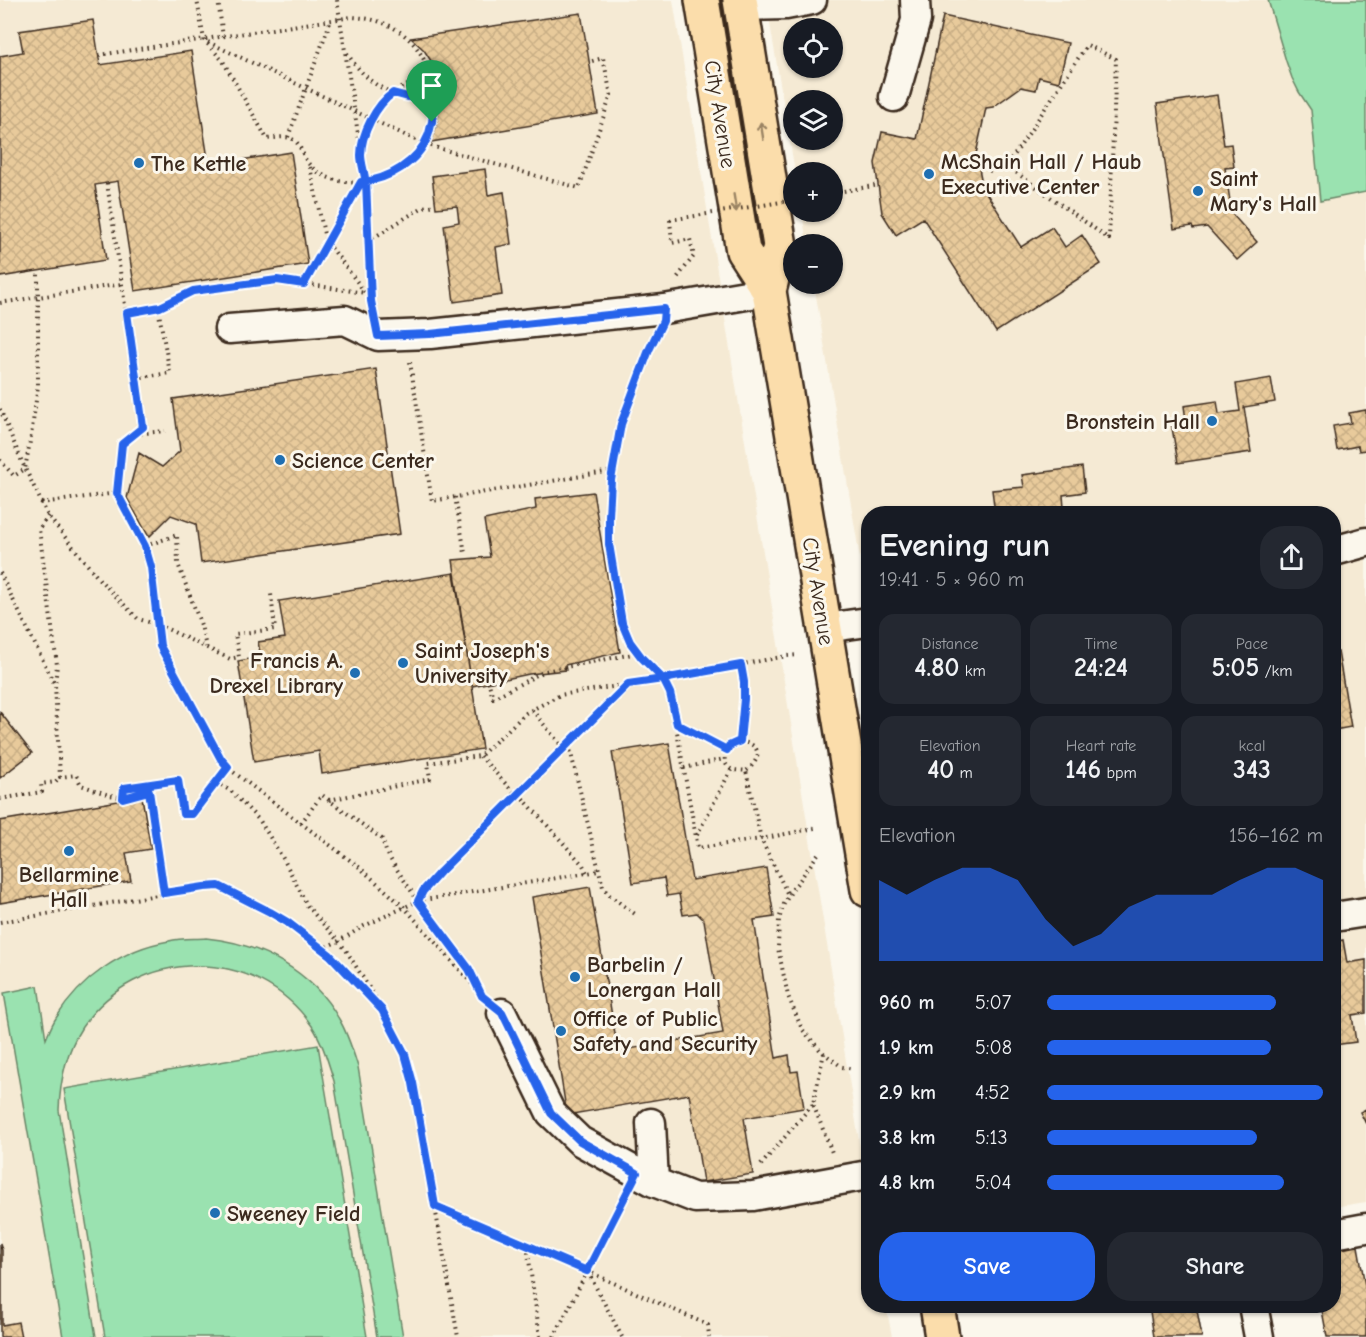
<!DOCTYPE html>
<meta charset="utf-8">
<style>
:root{--surface:#171b24;--page:#242831;--text:#f1f3f6;--muted:#9ea1a6;--accent:#2563eb}
body{margin:0;font-family:"Comic Neue",sans-serif;background:var(--page);color:var(--text);height:100vh;display:flex;flex-direction:column;font-size:22px;white-space:nowrap}
*{box-sizing:border-box;margin:0}
p{font-size:20px;color:var(--muted)}
.icon{flex:none;width:33px;height:33px;fill:none;stroke:currentColor;stroke-width:2;stroke-linecap:round;stroke-linejoin:round}
.map{position:relative;flex:1;overflow:hidden}
.panel{position:absolute;left:861px;top:506px;width:480px;height:807px;display:flex;flex-direction:column;background:var(--surface);border-radius:24px;box-shadow:0 2px 4px #0004}
.panel>*{flex:none}
.controls{position:absolute;left:783px;top:18px;display:grid;gap:12px}
.controls a{display:grid;place-items:center;width:60px;height:60px;border-radius:50%;background:var(--surface);box-shadow:0 2px 4px #0004;font-size:30px}
.pin{position:absolute;display:grid;place-items:center;width:51px;height:51px;color:#fff;margin:-62px -26px;border-radius:50% 50% 50% 0;rotate:-45deg;box-shadow:0 0 6px #0007}
.pin .icon{rotate:45deg}
.round{display:grid;place-items:center;flex:none;width:63px;height:63px;border-radius:24px;background:var(--page)}
.overview{display:flex;align-items:center;justify-content:space-between;height:102px;padding:0 18px}
h1{font-size:33px;font-weight:700;line-height:45px}
.figures{display:grid;grid-template-columns:repeat(3,1fr);gap:9px;height:102px;padding:6px 18px}
.figures div{display:grid;align-content:center;border-radius:15px;background:var(--page);text-align:center}
.figures b{font-size:26px;font-weight:700}
.figures small{font-size:16px;font-weight:400}
.figures p{font-size:16px}
.chart{height:168px;padding:12px 18px}
.chart p{display:flex;justify-content:space-between}
.chart svg{width:100%;height:108px;margin-top:6px;fill:var(--accent);opacity:.7}
.button{display:flex;gap:12px;margin-top:auto;padding:12px 18px}
.button a{flex:1;height:69px;border-radius:24px;background:var(--accent);color:#fff;font-size:24px;font-weight:700;line-height:69px;text-align:center}
.button a+a{background:var(--page);color:var(--text)}
ul{padding:0 18px;list-style:none;font-size:20px}
li{display:grid;grid-template-columns:96px 72px 1fr;align-items:center;height:45px}
li i{height:15px;border-radius:8px;background:var(--accent)}
.map>svg:first-child{display:block}
</style>
<div class="map">
<svg width="1366" height="1337" viewBox="0 0 1366 1337">
<defs>
<pattern id="building-cross-hatch" width="8" height="8" patternUnits="userSpaceOnUse" patternTransform="scale(1.5)"><rect width="8" height="8" fill="#e8ca9b"/><path d="M0 0l8 8M0 8l8-8" fill="none" stroke="#c8ae85"/></pattern>
</defs>
<rect width="100%" height="100%" fill="#fbf7ec"/>
<filter id="ink" filterUnits="userSpaceOnUse"><feTurbulence type="fractalNoise" baseFrequency=".0167" numOctaves="2"/><feDisplacementMap in="SourceGraphic" scale="12" xChannelSelector="R" yChannelSelector="G"/><feConvolveMatrix kernelMatrix="1 2 1 2 8 2 1 2 1" color-interpolation-filters="sRGB"/></filter>
<g filter="url(#ink)">
<!-- built -->
<path fill="#f5ead4" fill-rule="evenodd" d="M0,0H673L868,1196V1305H886L892,1337H0Z
M766,0H1366V1202L1334,1207V513H868V606L814,284H832V244H807L802,212H832V172H795ZM794,28H832V68H794ZM794,100H832V140H794Z"/>
<!-- green -->
<path fill="#9ae2b0" stroke="#6a8667" stroke-width="1.5" d="M1268,0H1366V192L1320,201L1311,110L1299,92L1292,78L1286,61Z
M206,938C260,943 312,971 339,1019C348,1034 353,1051 358,1067L403,1337H377L334,1081C328,1062 323,1043 312,1026C256,945 137,946 82,1027C66,1052 60,1080 59,1110L96,1337H63L4,993L38,986L46,1039C49,1032 52,1024 56,1018C81,978 122,949 169,941C181,938 194,939 206,938Z
M318,1045L367,1337H105L64,1089Z"/>
<!-- building -->
<path fill="url(#building-cross-hatch)" stroke="#3b2a1e" stroke-width="1.5" d="M581,13L598,114L431,142L436,127L439,109L440,92L437,76L433,64L424,50L411,38Z
M943,16L1068,43L1059,82L1039,77L1036,90L1021,87L993,107L986,108L976,154L983,188L1021,247L1052,227L1065,247L1082,235L1101,264L996,332L923,218L896,235L882,213L875,163L882,132L917,139Z
M93,20L100,65L191,51L209,165L291,152L308,264L135,291L118,181L95,185L106,260L0,277V56L23,52L19,31Z
M1217,95L1224,145L1231,144L1234,167L1225,168L1232,214L1257,242L1237,260L1207,227L1193,229L1192,226L1174,229L1157,104Z
M485,169L488,195L504,192L511,244L496,247L502,295L454,302L444,225L459,222L457,206L436,208L432,176Z
M376,369L400,534L201,563L196,524L171,515L149,537L127,498L139,453L162,467L180,451L173,399Z
M1271,378L1275,402L1244,407L1251,452L1178,463L1171,422L1186,420L1184,406L1217,401L1219,414L1240,411L1236,384Z
M1366,410V450L1359,451L1358,446L1337,450L1333,426L1351,423L1349,413Z
M1082,467L1085,492L1063,495L1064,508L1023,513H995L992,490L1024,487L1022,475Z
M593,492L620,652L565,665L566,670L529,674L472,686L453,560L490,557L484,520L536,509L535,499Z
M454,573L482,749L322,774L319,751L254,762L238,661L261,657L258,642L285,638L279,601Z
M1338,652L1351,727L1334,730V653Z
M0,712L32,753L0,778Z
M669,743L692,880L766,868L774,917L754,920L776,1058L789,1055L791,1072L798,1071L804,1108L744,1118L753,1174L703,1182L689,1094L567,1115L532,897L590,887L618,1051L723,1033L704,920L697,913L683,915L679,894L667,896L664,878L633,883L612,752Z
M142,797L151,849L126,853L131,881L0,903V821Z
M1343,940L1347,963L1366,960V1013L1352,1015L1356,1042L1334,1045V942Z
M1366,1109V1124L1360,1112Z
M0,1243L2,1250V1325L18,1322L21,1337H0Z
M1358,1246L1366,1291V1337H1327L1321,1305H1334V1250Z
M1149,1305H1196L1202,1337H1154Z"/>
<g fill="none" stroke-linecap="round" stroke-linejoin="round">
<!-- minor casing -->
<g stroke="#3b2a1e" stroke-width="33">
<path id="minor" d="M741,6L786,5L812,0
M894,97L916,20L915,0
M229,329L345,320L378,336L430,334L664,309L769,291
M1334,551L1366,542
M825,628L868,622
M1334,917L1366,912
M502,1013L551,1113L580,1141L654,1182L695,1198L753,1196L868,1175
M651,1123L654,1182
M1334,1234L1366,1228
M1253,1305L1259,1337"/>
</g>
<!-- highway casing -->
<g stroke="#3b2a1e" stroke-width="38">
<path id="highway" d="M702,0L743,251L769,291
M740,0L780,246L769,291L868,890
M937,1305L942,1337"/>
</g>
<!-- path -->
<path stroke="#3b2a1e" stroke-width="4" stroke-dasharray="1.5 4.5" stroke-linecap="butt" d="M218,0L223,37
M337,0L365,178L372,303
M208,42L424,144L579,188L611,95L603,58L589,62
M347,53C368,86 393,100 433,96
M99,55L352,17C371,18 387,22 403,34C433,57 442,104 427,138C420,155 401,171 384,177C360,187 325,184 308,163C303,157 301,145 294,140C287,135 275,138 267,139L223,61L204,40L197,0
M288,137L331,20
M361,152C371,107 387,89 431,77
M310,167L324,234L327,242L370,299
M989,171L1007,166L1109,239L1116,59L1087,45L1007,166
M361,182L304,284L365,293
M107,183L143,427L122,444L117,493L145,546L151,567L159,625L230,659L239,657L235,634L275,629L271,594
M832,193L879,185
M670,220L672,243L690,239L694,256L677,278
M368,241L423,207L436,205
M0,303L122,284
M127,313L160,307L193,291L277,280L304,284
M655,338L639,376L621,424L611,479L609,516V544L622,623L630,642L642,658L665,681L670,693L698,848L761,839L815,828
M410,362L432,501L612,471
M136,378L170,373L158,308
M0,409L22,462L48,516L99,579L138,619L159,625L160,646L221,759L232,771L359,867L404,907L482,995
M135,434L165,431
M0,460L14,476L25,469L31,436L38,386V271
M455,497L465,553
M41,503L117,493
M48,516L39,529L57,665L55,685
M145,546L177,535L178,564L201,625L206,647
M0,573L55,685L60,777L76,775L81,785L106,794L123,798L124,788L178,780L183,814H192L228,767
M741,665L744,682L740,742L729,746C725,753 721,763 731,769C735,771 742,770 746,771L761,839L788,895
M488,680L493,698L545,671L638,653
M532,710L564,749
M677,724L727,750
M740,742C762,743 762,759 746,771
M569,745L603,887L608,894L635,914
M480,756L517,796
M684,768L724,759
M216,782L231,791L260,821L284,860L308,907L346,950L379,1004
M519,794L583,865L587,873
M123,798L149,791L164,893
M0,799L42,792L41,784L55,782L60,777
M329,800L430,779L428,763L480,756L526,713L560,695L663,679L787,656L799,655
M301,823L322,795L382,839L386,851L392,862L418,901L469,969L479,989
M697,835L731,770
M818,854L799,881L793,888L784,904L779,919L778,948L788,996L802,1029L821,1051L842,1067L854,1069
M418,901L423,891L440,871L627,685
M0,922L204,887H219L270,912L287,922L330,955L382,1010L405,1054L413,1083L458,1337
M321,949L339,941L364,926L418,901L599,871
M824,1053L813,1104L833,1155
M761,1165L813,1104
M435,1206L587,1271L624,1197
M527,1246L540,1337
M587,1271L708,1325L709,1337
M588,1272L622,1337
M554,1337L587,1272"/>
<!-- minor -->
<use href="#minor" stroke="#fbf7ec" stroke-width="28"/>
<!-- highway -->
<use href="#highway" stroke="#fbddab" stroke-width="33"/>
<!-- path-bridge -->
<path stroke="#3b2a1e" stroke-width="4" stroke-dasharray="1.5 4.5" stroke-linecap="butt" d="M670,220L794,200"/>
</g>
<!-- one-way arrows -->
<defs><path id="oneway-shaft" d="M-6 0H5M1.5-3L5.5 0L1.5 3" fill="none" stroke-width="1.6" stroke-linecap="round" stroke-linejoin="round" transform="scale(1.5)"/></defs>
<g stroke="#9b8464">
<use href="#oneway-shaft" transform="translate(762 131) rotate(-99)"/>
<use href="#oneway-shaft" transform="translate(735 203) rotate(81)"/>
</g>
</g>
<g fill="none" stroke-linecap="round" stroke-linejoin="round" filter="url(#ink)">
<!-- route casing -->
<g stroke="#fff" stroke-width="12">
<path id="route" d="M432,122C430,127 430,132 428,136C418,162 388,180 361,182L304,284L277,280L193,291L160,307L127,313L143,427L122,444L117,493L145,546L151,567L160,646L221,759L228,767L192,814H183L178,780L124,788L123,798L149,791L164,893L204,887L219,886L270,912L287,922L330,955L382,1010L405,1054L413,1083L435,1206L587,1271L637,1173L580,1141L551,1113L502,1012L482,996L469,969L418,901L423,891L440,872L628,684L663,679L670,693L677,724L727,750L729,746L740,741L744,699V682L741,665L663,679L642,658L630,642L622,623L609,544V516L611,480L621,424L649,350L663,321L664,309L430,334L378,336L371,301L366,181L365,178C364,171 361,162 361,155C361,134 376,105 393,93L408,97L434,96V105L432,122"/>
</g>
<!-- route -->
<use href="#route" stroke="#2563eb" stroke-width="8"/>
</g>
<!-- markers -->
<g fill="#1f6fb2" stroke="#fbf7ec" stroke-width="2">
<circle cx="139" cy="163" r="6"/>
<circle cx="929" cy="174" r="6"/>
<circle cx="1198" cy="191" r="6"/>
<circle cx="1212" cy="421" r="6"/>
<circle cx="280" cy="460" r="6"/>
<circle cx="403" cy="663" r="6"/>
<circle cx="355" cy="673" r="6"/>
<circle cx="69" cy="851" r="6"/>
<circle cx="575" cy="977" r="6"/>
<circle cx="561" cy="1031" r="6"/>
<circle cx="215" cy="1213" r="6"/>
</g>
<g text-anchor="middle" stroke-width="6" stroke-linejoin="round" paint-order="stroke">
<!-- street labels -->
<g font-size="22" fill="#3b2a1e" stroke="#fbf7ec">
<text transform="translate(721 114) rotate(81)" y="8">City Avenue</text>
<text transform="translate(819 591) rotate(81)" y="8">City Avenue</text>
</g>
<!-- poi labels -->
<g font-size="22" font-weight="bold" fill="#3b2a1e" stroke="#fbf7ec" text-anchor="start">
<text x="941" y="169">McShain Hall / Haub<tspan x="941" dy="25">Executive Center</tspan></text>
<text x="151" y="171">The Kettle</text>
<text x="1210" y="186">Saint<tspan x="1210" dy="25">Mary's Hall</tspan></text>
<text x="1200" y="429" text-anchor="end">Bronstein Hall</text>
<text x="292" y="468">Science Center</text>
<text x="415" y="658">Saint Joseph's<tspan x="415" dy="25">University</tspan></text>
<text x="343" y="668" text-anchor="end">Francis A.<tspan x="343" dy="25">Drexel Library</tspan></text>
<text x="69" y="882" text-anchor="middle">Bellarmine<tspan x="69" dy="25">Hall</tspan></text>
<text x="587" y="972">Barbelin /<tspan x="587" dy="25">Lonergan Hall</tspan></text>
<text x="573" y="1026">Office of Public<tspan x="573" dy="25">Safety and Security</tspan></text>
<text x="227" y="1221">Sweeney Field</text>
</g>
</g>
</svg>
<div class="controls">
<a><svg class="icon" aria-label="locate" viewBox="0 0 24 24"><circle cx="12" cy="12" r="6"/><path d="M12 2v4M12 18v4M2 12h4M18 12h4"/></svg></a>
<a><svg class="icon" aria-label="layers" viewBox="0 0 24 24"><path d="M12 4l9 5-9 5-9-5zM3 14l9 5 9-5"/></svg></a>
<a>+</a>
<a>−</a>
</div>
<div class="pin" style="left:432px;top:122px;background:#1e9e55"><svg class="icon" aria-label="arrive" viewBox="0 0 24 24"><path d="M6 21V4h12l-3 4 3 4H6"/></svg></div>
<section class="panel">
<div class="overview"><div><h1>Evening run</h1><p>19:41 · 5 × 960 m</p></div><a class="round"><svg class="icon" aria-label="share" viewBox="0 0 24 24"><path d="M12 15V3M7 8l5-5 5 5M5 13v7h14v-7"/></svg></a></div>
<div class="figures">
<div><p>Distance</p><b>4.80<small> km</small></b></div>
<div><p>Time</p><b>24:24</b></div>
<div><p>Pace</p><b>5:05<small> /km</small></b></div>
</div>
<div class="figures">
<div><p>Elevation</p><b>40<small> m</small></b></div>
<div><p>Heart rate</p><b>146<small> bpm</small></b></div>
<div><p>kcal</p><b>343</b></div>
</div>
<div class="chart"><p><span>Elevation</span>156–162 m</p>
<svg viewBox="0 0 160 44" preserveAspectRatio="none"><path d="M0 44V11L10 17L20 11L30 6L40 6L50 11L60 27L70 38L80 33L90 22L100 17L110 17L120 17L130 11L140 6L150 6L160 11V44z"/></svg>
</div>
<ul>
<li><b>960 m</b>5:07<i style="width:83%"></i></li>
<li><b>1.9 km</b>5:08<i style="width:81%"></i></li>
<li><b>2.9 km</b>4:52<i style="width:100%"></i></li>
<li><b>3.8 km</b>5:13<i style="width:76%"></i></li>
<li><b>4.8 km</b>5:04<i style="width:86%"></i></li>
</ul>
<div class="button"><a>Save</a><a>Share</a></div>
</section>
</div>
